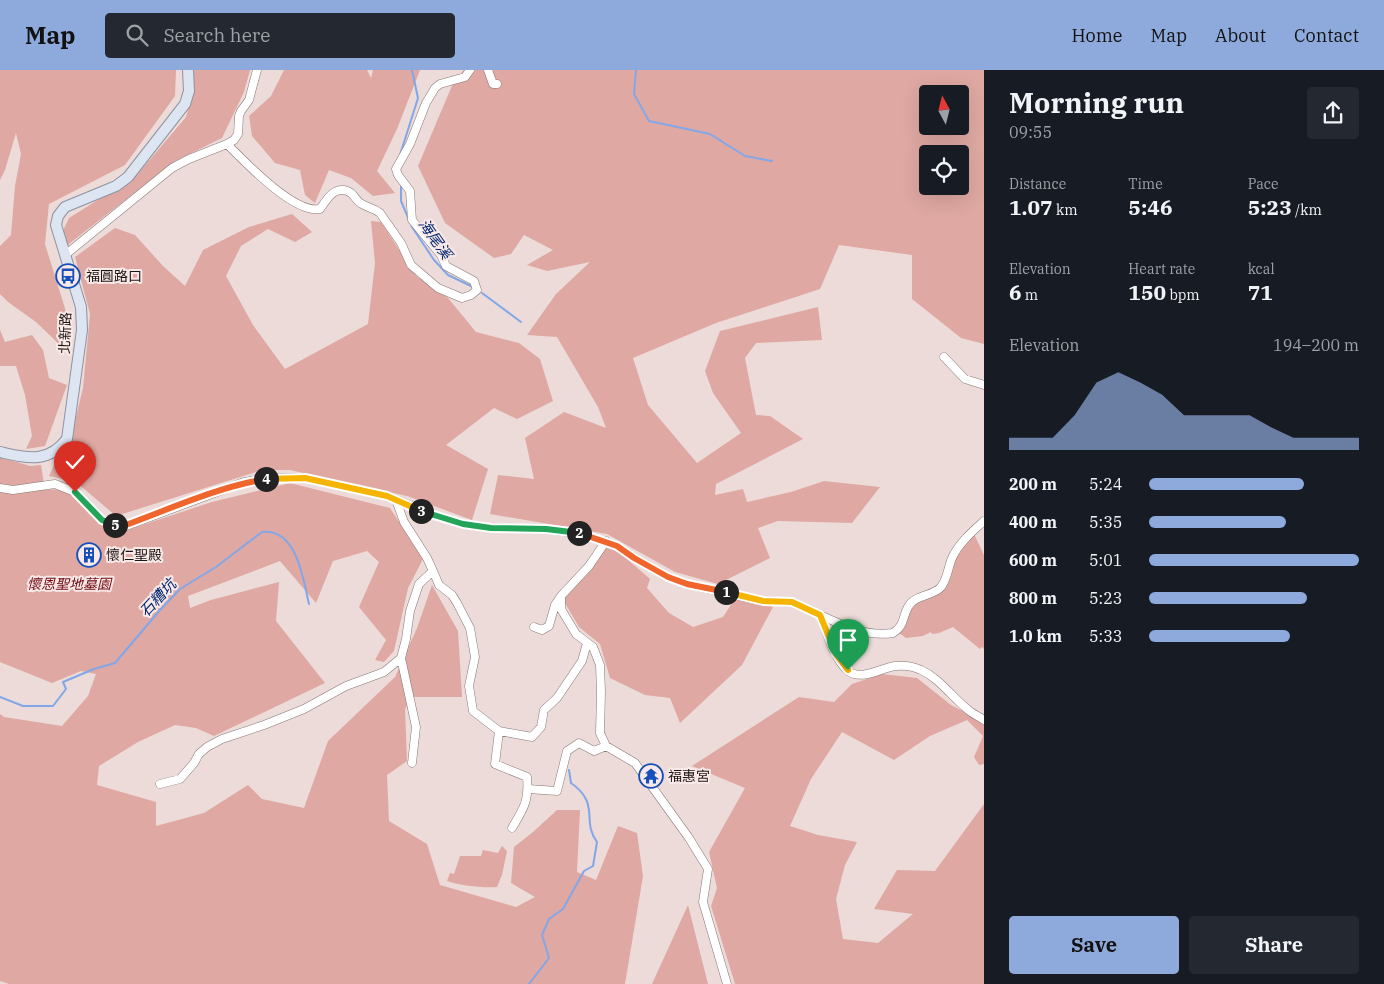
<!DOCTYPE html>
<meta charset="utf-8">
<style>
:root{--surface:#171b24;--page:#242831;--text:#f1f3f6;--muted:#9ea1a6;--accent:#8ea9db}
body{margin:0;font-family:"IBM Plex Serif","Noto Sans TC",serif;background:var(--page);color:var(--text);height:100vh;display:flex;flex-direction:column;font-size:19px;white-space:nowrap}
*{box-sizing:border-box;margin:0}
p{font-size:16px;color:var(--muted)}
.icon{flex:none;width:28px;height:28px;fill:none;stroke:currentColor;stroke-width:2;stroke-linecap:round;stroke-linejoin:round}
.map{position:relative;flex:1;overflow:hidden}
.side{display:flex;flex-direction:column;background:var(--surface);width:400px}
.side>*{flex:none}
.needle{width:32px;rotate:353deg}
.tools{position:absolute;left:919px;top:15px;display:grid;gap:10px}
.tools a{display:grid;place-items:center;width:50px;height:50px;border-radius:5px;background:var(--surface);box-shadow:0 5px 20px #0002;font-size:25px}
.pin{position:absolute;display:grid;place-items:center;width:42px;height:42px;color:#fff;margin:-51px -21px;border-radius:50% 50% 50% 0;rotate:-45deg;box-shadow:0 0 5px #0007}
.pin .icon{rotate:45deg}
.km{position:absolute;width:25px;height:25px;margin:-12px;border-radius:50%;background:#222;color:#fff;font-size:14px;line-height:25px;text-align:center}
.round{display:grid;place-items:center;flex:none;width:52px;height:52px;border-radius:5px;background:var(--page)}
.overview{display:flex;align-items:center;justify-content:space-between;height:85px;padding:0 25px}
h1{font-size:28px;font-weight:700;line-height:38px}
.figures{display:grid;grid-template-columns:repeat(3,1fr);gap:8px;height:85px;padding:5px 25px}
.figures div{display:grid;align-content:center}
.figures b{font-size:21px;font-weight:700}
.figures small{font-size:14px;font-weight:400}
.figures p{font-size:14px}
.chart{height:140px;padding:10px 25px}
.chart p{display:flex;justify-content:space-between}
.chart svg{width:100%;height:90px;margin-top:5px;fill:var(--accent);opacity:.7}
.button{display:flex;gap:10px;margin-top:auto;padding:10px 25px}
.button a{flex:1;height:58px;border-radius:5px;background:var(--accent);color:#111;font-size:20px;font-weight:700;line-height:58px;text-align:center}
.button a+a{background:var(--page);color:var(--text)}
ul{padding:0 25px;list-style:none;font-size:16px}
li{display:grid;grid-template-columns:80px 60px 1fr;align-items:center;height:38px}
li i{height:12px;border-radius:6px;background:var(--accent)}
header{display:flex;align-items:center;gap:30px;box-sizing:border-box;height:70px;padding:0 25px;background:var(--accent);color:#111}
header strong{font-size:24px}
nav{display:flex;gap:28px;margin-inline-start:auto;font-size:18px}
.search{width:350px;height:45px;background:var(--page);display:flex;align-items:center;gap:12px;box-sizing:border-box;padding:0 18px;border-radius:5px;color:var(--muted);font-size:19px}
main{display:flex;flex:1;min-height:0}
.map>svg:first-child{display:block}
</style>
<header>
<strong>Map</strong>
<div class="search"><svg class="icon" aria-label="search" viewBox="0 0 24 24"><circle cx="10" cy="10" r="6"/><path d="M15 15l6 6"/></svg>Search here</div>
<nav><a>Home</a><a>Map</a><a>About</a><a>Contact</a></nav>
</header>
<main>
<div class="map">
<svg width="984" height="914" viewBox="0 0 984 914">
<rect width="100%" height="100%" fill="#ecdbd9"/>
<!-- green -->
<path fill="#dfa8a2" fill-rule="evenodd" d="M0,0H176L175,26L125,95L49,134L45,174L68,248L65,280L36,252L8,232L0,224V176L11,165L15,116L21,84L16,63L5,100L0,110Z
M192,0H250L244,22L222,68L175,91L65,177L62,163L69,148L136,106L186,47L191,30Z
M284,0H367L371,8L373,0H420L397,59L377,101L395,123L373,126L351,108L329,100L315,133L305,125L300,100L275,93L252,66L249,46L271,26Z
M464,0H984V274L961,268L912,229V185L839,175L820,219L716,253L633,288L648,335L697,393L741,363L713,323L705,301L720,261L818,237L822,270L756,273L745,288L756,345L770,346L803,369L716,414L715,425L743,419L747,432L791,422L824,411L880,417L852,453L778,451L758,458L770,488L718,514L675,502L607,464L490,444L498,405L534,409L525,368L564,342L606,358L598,337L557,267L527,265L556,224L590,192L547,201L527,195L553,180L524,165L511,184L494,188L445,153L418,96L454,11ZM928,24H960V56H928ZM928,84H960V116H928Z
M292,144L312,162L295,172L268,159L241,176L226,206L253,255L285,299L368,254L375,193L371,151L381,152L416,206L448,228L476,262L519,273L540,289L553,331L517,349L494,338L446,375L488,399L472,450L407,426L290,400H262L116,446L76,412L49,406L55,393L68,380L83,318L90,244L75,187L115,158L135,165L163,196L185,216L203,180L249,157Z
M0,260L5,272L32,265L43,280L49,308L67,315L45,376L26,379L32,366L25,325L16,296H0Z
M0,387L30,396L41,395L45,420C89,415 86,461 124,461L212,432L290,413L390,438L423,489L408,518L394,581L384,592L375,590L386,570L359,537L379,492L367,481L333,491L316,533L280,491L188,526L190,538L211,530L279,512L276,551L325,613L214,666L196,658L175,655L138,672L99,696L97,715L156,732V756L204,743L248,715L262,729L304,738L328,671L395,607L417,558L432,515L458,561L462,627H411L405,639L407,691L387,705L389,751L427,774L440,815L516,837L535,827L511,813L514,777L533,762L557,740H580L577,802L596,810L618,756L637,763L643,806L625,914H9L0,911V644L4,647L62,656L88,626L96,604L81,601L52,613L0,592Z
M974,464L984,485V579L982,577L980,579L953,557L939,563L932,564L931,562L923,566L906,568L898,562C911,535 907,534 936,524L957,482Z
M607,476L619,482L650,509L647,518L669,543L693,557L723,547L736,527L773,537L742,595L680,653L670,628L645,625L610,608L600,574L579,557L562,528Z
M882,604L917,608L951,635L984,652V694L979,695L974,687L983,666L967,650L930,666L894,690L842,662L811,709L790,756L818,765L857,772L845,795L836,829L843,869L878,873L913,844L874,839L897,800L935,801L984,734V914H735L711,836L717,818L709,782L745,718L692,696L799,627L834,632L852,614Z
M502,776L507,781L502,805L497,817C482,818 462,816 447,811L450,803L454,804L460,786H481L483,780L498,783Z
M688,835L708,914H652Z"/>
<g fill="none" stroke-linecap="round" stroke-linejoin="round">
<!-- stream -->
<path stroke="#82a7e8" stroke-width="2" d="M636,0L634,24L649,51L710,64L745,86L772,91
M400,85L418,28L412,0
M401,115V131L412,157L434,190L448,205L473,217
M482,223L521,252
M0,627L23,636H53L66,619L63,612L94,599L115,593L160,540L180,519L216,497L262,462C297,458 303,509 309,534
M529,914L549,888L542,865L549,849L563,839L584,801L593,796L597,772C581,751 601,734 571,713L569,700"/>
<!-- minor casing -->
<g stroke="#867876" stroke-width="9">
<path id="minor" d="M488,0L493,14H497
M227,74C245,92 294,144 320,139C327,129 336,113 351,123C355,126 357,132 362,134C368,138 374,138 380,143L401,173L411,195L438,218L462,228L471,225L477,220L474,211L446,196L441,185L412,150L410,121L398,105L396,99L410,74L426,33L435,18L440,14L465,7L470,0
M65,185L172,98L189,89L227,74L234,70L238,64L239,46L241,41L249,30L257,0
M944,287L965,309L984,315
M0,418L13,420L55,414L75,422L102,450L113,455L123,457L244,412L269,408H305L387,426L428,443L463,454L491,458L546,459L581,464L617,476L634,488L668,507L687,514L763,531L792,532L820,545C827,562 833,587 847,600C860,612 881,598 895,596C904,595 913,596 921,600C941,609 953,629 971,642C975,645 980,647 984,650
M606,471L589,496L561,526V539L576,564L593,577L600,595L601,622L600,663L606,676L635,693L689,768L708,799L703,832L727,914
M433,501L439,515L452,525L457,533L470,558L475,587L469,616L473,641L499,661L532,667L541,657L544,640L557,628L582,591L587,573
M820,545C844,556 866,567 893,563C905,555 902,548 908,537C914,525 932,526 940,518C948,510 948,495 953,486C960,472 973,461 984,451
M534,557L542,560L549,556L555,535L561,526
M401,588L416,657L412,693
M499,661L495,694L527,707C529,731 524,738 512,758
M160,714L180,709L194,693L199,684L207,677L222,669L264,655L304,639L346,616L384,602L401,588L406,569L410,541L419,514L433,501L427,488L404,452L396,430
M528,719L557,721L567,681L579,673L594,681L606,676"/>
</g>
<!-- major casing -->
<g stroke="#8b929f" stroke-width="12">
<path id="major" d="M0,382C27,388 48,394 67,369L82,260L81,237L56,155L58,146L65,137L116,116L128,107L185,34L189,21L188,0"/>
</g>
<!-- minor -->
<use href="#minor" stroke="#fff" stroke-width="8"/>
<!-- major -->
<use href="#major" stroke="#dde5f2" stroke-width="10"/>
</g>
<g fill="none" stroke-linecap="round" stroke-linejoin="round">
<!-- split-1 casing -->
<g stroke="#fff" stroke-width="10">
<path id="split-1" d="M726,522L763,531L792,532L820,545L836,584L848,600"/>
</g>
<!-- split-2 casing -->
<g stroke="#fff" stroke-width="10">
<path id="split-2" d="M579,463L617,476L634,488L668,507L687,514L726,522"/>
</g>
<!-- split-3 casing -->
<g stroke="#fff" stroke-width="10">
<path id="split-3" d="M421,441L463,454L491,458L546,459L579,463"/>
</g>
<!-- split-4 casing -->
<g stroke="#fff" stroke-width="10">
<path id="split-4" d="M266,409L305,408L387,426L421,441"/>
</g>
<!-- split-5 casing -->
<g stroke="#fff" stroke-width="10">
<path id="split-5" d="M115,455L123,456C170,439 217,417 266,409"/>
</g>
<!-- split-6 casing -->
<g stroke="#fff" stroke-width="10">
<path id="split-6" d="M75,422L102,450L115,455"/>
</g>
<!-- split-1 -->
<use href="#split-1" stroke="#f5b400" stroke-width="6"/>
<!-- split-2 -->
<use href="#split-2" stroke="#f0652b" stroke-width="6"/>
<!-- split-3 -->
<use href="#split-3" stroke="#22a559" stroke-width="6"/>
<!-- split-4 -->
<use href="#split-4" stroke="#f5b400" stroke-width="6"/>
<!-- split-5 -->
<use href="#split-5" stroke="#f0652b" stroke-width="6"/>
<!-- split-6 -->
<use href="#split-6" stroke="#22a559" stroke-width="6"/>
</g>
<!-- icons -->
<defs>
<g id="bus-ring" transform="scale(1.25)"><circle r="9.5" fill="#f9e9e7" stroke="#154fbb" stroke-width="1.5"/><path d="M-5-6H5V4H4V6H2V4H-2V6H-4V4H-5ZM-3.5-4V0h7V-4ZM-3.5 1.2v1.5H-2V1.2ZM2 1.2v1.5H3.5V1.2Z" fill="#154fbb"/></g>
<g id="building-ring" transform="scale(1.25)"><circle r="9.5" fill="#f9e9e7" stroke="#154fbb" stroke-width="1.5"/><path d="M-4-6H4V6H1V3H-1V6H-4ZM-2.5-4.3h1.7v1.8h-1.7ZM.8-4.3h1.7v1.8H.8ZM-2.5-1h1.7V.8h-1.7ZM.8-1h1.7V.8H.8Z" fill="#154fbb"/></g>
<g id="temple-ring" transform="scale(1.25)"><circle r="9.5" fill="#f9e9e7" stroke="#154fbb" stroke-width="1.5"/><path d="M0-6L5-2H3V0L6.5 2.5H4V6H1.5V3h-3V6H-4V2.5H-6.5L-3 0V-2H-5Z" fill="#154fbb"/></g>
</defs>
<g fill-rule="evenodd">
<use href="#bus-ring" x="68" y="206"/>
<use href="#building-ring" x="89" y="485"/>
<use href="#temple-ring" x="651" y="706"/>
</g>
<g text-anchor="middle" stroke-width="4" stroke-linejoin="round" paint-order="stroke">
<!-- poi labels -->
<g font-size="14" fill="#1c1615" stroke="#f9e9e7" text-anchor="start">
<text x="86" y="211">福圓路口</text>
<text x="106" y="490">懷仁聖殿</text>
<text x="668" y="711">福惠宮</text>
</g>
<!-- street labels -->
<g font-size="14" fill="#1c1615" stroke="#f9e9e7">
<text transform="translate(65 263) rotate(-88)" y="5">北新路</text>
</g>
<!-- park labels -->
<g font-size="14" font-style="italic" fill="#6f070e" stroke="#f9e9e7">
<text x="69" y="519">懷恩聖地墓園</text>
</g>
<!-- water labels -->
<g font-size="15" font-style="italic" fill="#012772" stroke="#f9e9e7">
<text transform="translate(435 169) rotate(55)" y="5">海尾溪</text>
<text transform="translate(158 528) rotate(-47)" y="5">石糟坑</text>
</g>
</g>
</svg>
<div class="tools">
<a><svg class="needle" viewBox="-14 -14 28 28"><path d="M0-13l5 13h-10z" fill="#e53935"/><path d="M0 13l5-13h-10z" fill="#9ea1a6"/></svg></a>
<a><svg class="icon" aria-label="locate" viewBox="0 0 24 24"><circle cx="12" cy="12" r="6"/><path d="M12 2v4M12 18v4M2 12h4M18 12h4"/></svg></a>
</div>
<div class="pin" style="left:848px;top:600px;background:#1e9e55"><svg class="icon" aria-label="arrive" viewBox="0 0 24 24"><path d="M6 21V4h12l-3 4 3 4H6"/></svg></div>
<div class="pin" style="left:75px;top:422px;background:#d93025"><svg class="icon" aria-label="check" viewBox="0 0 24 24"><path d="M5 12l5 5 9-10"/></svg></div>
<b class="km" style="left:726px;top:522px">1</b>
<b class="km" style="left:579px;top:463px">2</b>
<b class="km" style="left:421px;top:441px">3</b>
<b class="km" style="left:266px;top:409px">4</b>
<b class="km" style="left:115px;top:455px">5</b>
</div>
<section class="side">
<div class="overview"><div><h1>Morning run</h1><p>09:55</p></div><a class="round"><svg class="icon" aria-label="share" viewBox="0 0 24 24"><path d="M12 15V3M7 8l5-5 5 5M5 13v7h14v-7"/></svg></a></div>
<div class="figures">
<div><p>Distance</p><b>1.07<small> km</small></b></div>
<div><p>Time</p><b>5:46</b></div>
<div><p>Pace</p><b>5:23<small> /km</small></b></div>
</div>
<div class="figures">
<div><p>Elevation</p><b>6<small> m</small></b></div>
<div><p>Heart rate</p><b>150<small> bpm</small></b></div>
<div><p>kcal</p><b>71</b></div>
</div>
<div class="chart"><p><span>Elevation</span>194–200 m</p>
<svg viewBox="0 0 160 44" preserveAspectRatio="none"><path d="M0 44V38L10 38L20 38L30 27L40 11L50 6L60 11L70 17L80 27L90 27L100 27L110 27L120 33L130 38L140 38L150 38L160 38V44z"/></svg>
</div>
<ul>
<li><b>200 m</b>5:24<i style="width:74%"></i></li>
<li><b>400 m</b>5:35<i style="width:65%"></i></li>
<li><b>600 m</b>5:01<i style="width:100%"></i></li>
<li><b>800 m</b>5:23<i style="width:75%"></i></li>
<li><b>1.0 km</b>5:33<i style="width:67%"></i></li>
</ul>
<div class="button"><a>Save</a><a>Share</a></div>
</section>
</main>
